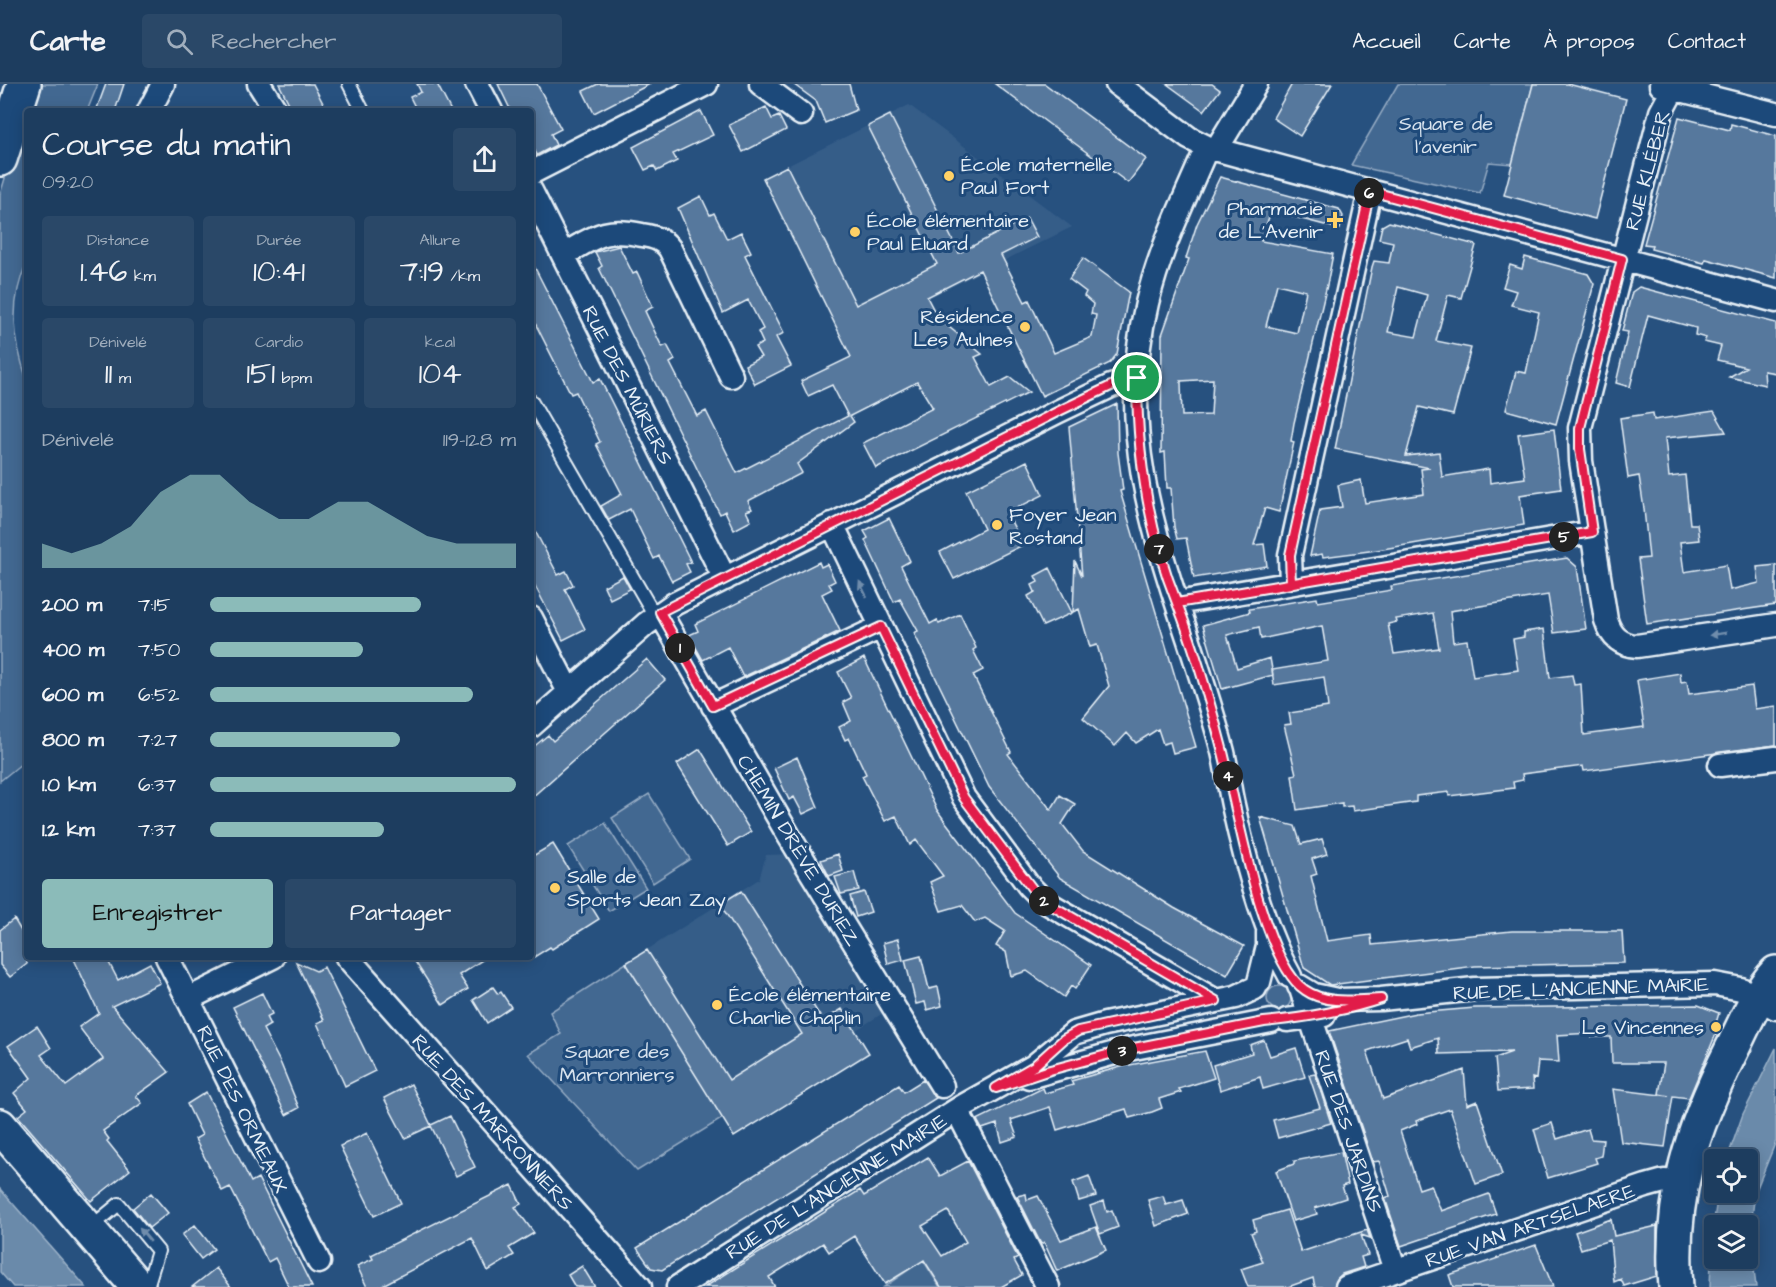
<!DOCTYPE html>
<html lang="fr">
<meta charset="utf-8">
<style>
:root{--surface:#1d3d5f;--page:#2a4868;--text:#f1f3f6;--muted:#a0aebd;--line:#3b5674;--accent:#8bbbb9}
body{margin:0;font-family:"Architects Daughter",sans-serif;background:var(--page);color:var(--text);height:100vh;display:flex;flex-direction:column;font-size:22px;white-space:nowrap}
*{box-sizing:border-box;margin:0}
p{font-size:20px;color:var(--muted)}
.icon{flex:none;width:33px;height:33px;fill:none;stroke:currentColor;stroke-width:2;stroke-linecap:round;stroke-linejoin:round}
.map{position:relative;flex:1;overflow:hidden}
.side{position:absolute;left:24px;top:24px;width:510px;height:852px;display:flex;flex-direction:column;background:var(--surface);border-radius:6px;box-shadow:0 3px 15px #0003,0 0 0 2px var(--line)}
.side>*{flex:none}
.fabs{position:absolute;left:1704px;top:1065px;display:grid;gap:12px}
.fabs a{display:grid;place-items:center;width:54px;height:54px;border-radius:6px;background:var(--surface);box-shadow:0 3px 15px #0003,0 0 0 2px var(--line);font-size:30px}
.pin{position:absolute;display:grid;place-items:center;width:51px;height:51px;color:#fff;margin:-26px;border:3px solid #fff;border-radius:50%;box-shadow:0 2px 6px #0007}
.km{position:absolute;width:30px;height:30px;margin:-15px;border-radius:50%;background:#222;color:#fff;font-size:16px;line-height:30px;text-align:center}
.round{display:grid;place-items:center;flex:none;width:63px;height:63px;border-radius:6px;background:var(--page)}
.summary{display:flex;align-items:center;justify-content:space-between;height:102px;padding:0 18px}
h1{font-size:33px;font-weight:600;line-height:45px}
.stats{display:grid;grid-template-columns:repeat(3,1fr);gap:9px;height:102px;padding:6px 18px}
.stats div{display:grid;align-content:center;border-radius:6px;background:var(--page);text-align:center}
.stats b{font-size:30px;font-weight:600}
.stats small{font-size:16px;font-weight:400}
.stats p{font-size:16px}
.chart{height:168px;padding:12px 18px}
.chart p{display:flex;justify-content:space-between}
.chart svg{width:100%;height:108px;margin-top:6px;fill:var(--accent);opacity:.7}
.action{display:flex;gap:12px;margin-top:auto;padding:12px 18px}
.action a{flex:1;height:69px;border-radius:6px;background:var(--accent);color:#111;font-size:24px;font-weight:600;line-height:69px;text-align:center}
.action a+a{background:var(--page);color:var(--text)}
ul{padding:0 18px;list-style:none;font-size:20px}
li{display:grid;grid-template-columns:96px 72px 1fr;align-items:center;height:45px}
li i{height:15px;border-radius:8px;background:var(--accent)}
header{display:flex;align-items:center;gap:36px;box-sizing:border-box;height:84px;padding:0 30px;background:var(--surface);border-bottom:2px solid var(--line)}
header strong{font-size:28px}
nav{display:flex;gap:33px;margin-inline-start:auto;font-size:21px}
.search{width:420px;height:54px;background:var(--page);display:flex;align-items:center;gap:15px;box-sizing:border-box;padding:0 21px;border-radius:6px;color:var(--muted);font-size:22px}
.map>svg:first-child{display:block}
</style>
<header>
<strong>Carte</strong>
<div class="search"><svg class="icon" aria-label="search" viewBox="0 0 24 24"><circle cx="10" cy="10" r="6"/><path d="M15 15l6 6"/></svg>Rechercher</div>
<nav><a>Accueil</a><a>Carte</a><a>À propos</a><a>Contact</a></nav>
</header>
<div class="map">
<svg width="1776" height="1203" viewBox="0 0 1776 1203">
<rect width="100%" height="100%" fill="#27517f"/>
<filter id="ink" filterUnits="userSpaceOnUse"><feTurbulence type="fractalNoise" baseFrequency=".0167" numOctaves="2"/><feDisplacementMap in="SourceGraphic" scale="12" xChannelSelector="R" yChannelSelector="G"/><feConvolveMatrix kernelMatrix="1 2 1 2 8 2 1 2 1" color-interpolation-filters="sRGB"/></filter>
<g filter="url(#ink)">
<!-- built -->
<path fill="#355d88" d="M909,21L1072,143L843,256L763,94Z
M793,770L888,926L721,1031L626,879L759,795L766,771Z"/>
<!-- green -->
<path fill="#436891" stroke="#96acc4" stroke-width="1.5" d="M33,0H98L87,27H27V178C9,218 13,255 27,296V675L0,697V111Z
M1398,0H1533L1512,80L1489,78L1480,109L1351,81Z
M649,710L690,775L653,799L612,734Z
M605,739L646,804L609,827L568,762Z
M626,879L723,1034L637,1087L528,970L561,950L550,928Z
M1267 914a12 12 0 1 1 24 0a12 12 0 1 1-24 0Z
M923,1176L940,1203H884Z"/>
<!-- water -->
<path fill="#6b8aaa" stroke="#9db3c9" stroke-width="1.5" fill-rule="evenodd" d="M1776,964V1057L1755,1109L1750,1149L1756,1203H1710L1712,1149L1718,1109L1748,1108V1076L1727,1075L1743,1030ZM1714,1142H1748V1174H1714Z
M0,1105L86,1203H13L0,1188Z"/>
<!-- building -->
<path fill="#57789d" stroke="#e8f1f8" stroke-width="1.5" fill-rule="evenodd" d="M106,0H124L115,27H96Z
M279,0H313L327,27H293Z
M417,0H437L451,27H417L410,13L421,8Z
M498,0H537L561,45L551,50L556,61L537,71L531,59V27H511Z
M598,0H650L594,29L583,7Z
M793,0H849L856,26L825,39L816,17Z
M995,0H1045L1146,75L1128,99Z
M1167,0H1212L1220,6L1204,27Z
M1292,0H1332L1300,52L1273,34Z
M1533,0H1568L1626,15L1595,135L1504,111Z
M766,23L772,35L779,32L786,46L743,68L729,41Z
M701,27L713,51L673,70L677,77L657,87L654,82L645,86L633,63Z
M890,31L959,169L1027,134L1037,153L1001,171L1025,218L1029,216L1054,269L1092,253L1096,231L1091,230L1093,220L1084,212L1086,208L1069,195L1083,174L1129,208L1117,270L1110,279L1042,312L980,186L927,213L938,234L982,270L975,273L991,303L1010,293L1029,308L876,384L863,359L933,324L917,298L850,332L854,338L797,380L802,389L748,417L752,425L746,427L751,437L734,446L725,427L720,430L706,403L599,184L602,182L595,168L619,162L633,190L637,188L653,223L645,227L662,263L667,261L675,276L670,279L697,332L706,327L737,389L848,332L832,301L808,312L801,297L851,273L763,94L787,82L856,221L937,180L868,42Z
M1679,33L1730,46L1731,40L1776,52V194L1706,175L1704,179L1651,165L1652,161L1644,160Z
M1220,93L1339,125L1343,132L1340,145L1271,127L1261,157L1333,170L1327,201L1294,339L1291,357L1294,358L1279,428L1265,424L1254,461L1264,460L1267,482L1194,494L1186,454L1177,455L1174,443L1171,404H1167L1165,368L1161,369L1162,251L1189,175L1186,174L1197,140ZM1277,200L1306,207L1297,249L1266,242ZM1213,295L1211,331L1182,332L1181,297Z
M701,112L710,131L714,129L727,155L741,148L751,168L745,171L784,249L776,253L791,282L755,300L745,281L761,273L755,263L763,259L758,248L763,245L748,216L723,229L678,124Z
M1389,138L1476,161L1461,214L1448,211L1436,257L1471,264L1453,331L1419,323L1406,372L1439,368L1442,393L1489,385L1490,399L1525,394L1518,350L1554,345L1561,405L1520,411L1524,441L1377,466L1323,473L1322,470L1310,472L1320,426L1342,423L1338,401L1361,396L1365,419L1424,410L1421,385L1430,384L1335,365L1372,183L1374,177L1389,179L1393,158L1379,155L1382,142ZM1398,203L1427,211L1416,253L1388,248Z
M1525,173L1588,190L1594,200L1556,340L1506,326L1516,287L1526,289L1539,228L1511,221L1516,207L1503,203L1510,181L1522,185Z
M531,176L593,298L600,295L691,478L686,480L690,488L672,497L659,472L654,475L630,425L609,436L601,422L622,410L596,360L600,358L576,308L571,310L531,231Z
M1639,203L1776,239V289L1764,287L1765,301L1729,293L1746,283L1717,276L1721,262L1704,258L1706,254L1695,251L1696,244L1648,231L1630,303L1616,299L1628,248L1622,247L1632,208Z
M1117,320L1118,369L1123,406L1120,407L1196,663L1173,669L1170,658L1163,660L1158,645L1136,659L1127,649L1115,662L1083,634L1109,602L1097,561L1090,563L1079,525L1073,528L1075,477L1082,492L1069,343Z
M1714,327L1726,348L1665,354L1669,393L1685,391L1690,440H1697L1699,456L1680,458L1684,488L1726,481L1730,506L1759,499L1757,483L1776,481V521L1647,540L1638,475L1649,474L1644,425L1639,392L1628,394L1620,334L1653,329L1654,336Z
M1027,377L1043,411L1007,429L1023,461L954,495L940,468L984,445L966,407Z
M889,434L910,477L901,482L930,540L937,536L939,540L960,530L976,564L973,566L983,586L973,591L1011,668L1008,670L1051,726L1060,711L1075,720L1062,740L1083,767L1174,824L1244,862L1227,891L1060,794L989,703L914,549L918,547L900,515L894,518L865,456L868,454L864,447Z
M531,439L558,491L566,487L573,501L565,505L585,545L563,556L531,494Z
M1567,474L1577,483L1586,545L1554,549L1548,511L1450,527L1453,558L1467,556L1473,593L1518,586L1513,555L1524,553V548L1544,545L1550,594L1572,591L1574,601L1581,600L1584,651L1644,643L1637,596L1680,589L1681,598L1687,597L1689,610L1752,602L1755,625L1776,622V661L1584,687L1583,682L1522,690L1523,696L1513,698L1514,704L1449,712V708L1416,712V718L1353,727L1352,722L1342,723V719L1297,726L1292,691L1296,690L1284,641L1291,640L1289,629L1328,623L1324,593L1274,601L1272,586L1328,577L1322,542L1261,555L1259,543L1227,551L1237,584L1270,574L1273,591L1222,605L1203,541L1250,528L1249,525L1317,514L1318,518L1392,506L1391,502ZM1433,529L1439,564L1394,570L1388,540L1397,538L1396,535Z
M819,478L821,483L827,480L835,497L829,500L832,505L822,510L840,547L743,593L728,563L703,576L689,551L698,547L695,540Z
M1050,484L1072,529L1043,542L1028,512L1035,508L1032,501L1038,498L1035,492Z
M623,492L630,505L610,515L604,502Z
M864,574L937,726L945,737L1015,829L1091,881L1075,905L1071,902L1064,913L1027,887L1011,892L1006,868L996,862L1005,847L985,834L975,838L962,821L941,827L930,798L943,792L916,756L910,761L896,732L885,737L862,692L866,690L849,654L845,656L839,643L851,637L843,618L851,614L838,588Z
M647,575L665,596L531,714V665L548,651L553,657Z
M700,665L751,748L728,762L677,680Z
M797,673L818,723L803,730L794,713L789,716L774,684Z
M1260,733L1295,742L1301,760L1322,755L1327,770L1312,775L1317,790L1311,792L1327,857L1371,851L1372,861L1512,847H1622L1624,879L1475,882L1330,901L1304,884Z
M553,760L599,835L552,865L550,863L531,875V773Z
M838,770L843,787L829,792L821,776Z
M854,788L859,806L841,810L835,793Z
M741,807L823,937L842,925L869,969L734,1053L626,879L647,866L729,996L802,950L720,820Z
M864,808L871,828L856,833L850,812Z
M14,835L27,857V880L10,893L0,881V846Z
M898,855L903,876L888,880L883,859Z
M921,872L929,905L938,903L942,922L927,926L925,918L916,920L905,876Z
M73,873H106L118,896L150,879L160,899L112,922L169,988L136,1012L142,1019L103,1047L109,1055L107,1057L130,1086L91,1117L18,1032L27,1025L14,1009L31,994L8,962L37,942L51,964L41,971L66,1002L103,975L79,943L99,929Z
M412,873H487L459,891L468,905L443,921Z
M296,878L316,887L324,883L375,987L345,1002L317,939L324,936Z
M493,903L498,910L501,908L511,923L487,939L473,916Z
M262,909L272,930L266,933L270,941L263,945L281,980L299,1024L286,1031L233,923Z
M1698,921L1719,929L1716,939L1718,945L1689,1014L1673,1012L1665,1063L1621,1058L1613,1005L1669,1012L1659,1010L1664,979H1612L1611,953H1592V949L1557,951L1559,978L1538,977L1536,995L1532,994L1533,1005L1498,1007L1495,974L1512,968L1439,970L1438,954L1410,963L1407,954L1367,967L1383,1015L1464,986L1467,1021L1477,1017L1502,1091L1476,1100L1450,1025L1416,1037L1417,1040L1400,1047L1419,1105L1431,1101L1441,1127L1489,1110L1496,1130L1401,1162L1385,1114L1390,1112L1383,1089L1379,1077L1373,1078L1329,947L1416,929L1475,924Z
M1264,956L1270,972L1296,964L1305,993L1263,1005L1260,993L1220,1006L1213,981L1252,969L1250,961Z
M1205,967L1214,994L1179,1005L1181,1008L1159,1015L1162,1024L1152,1028L1129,1034L1126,1025L1057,1046L1050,1023L1011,1036L1017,1053L1002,1058L997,1040L982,1045L977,1036L1043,1004L1045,1009L1073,1001L1071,997L1124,982Z
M1315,990L1331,1039L1278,1054L1273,1036L1320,1024L1309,991Z
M923,996L936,1014L662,1186L651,1184L637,1164L899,1001L904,1008Z
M411,1000L431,1041L450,1032L475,1083L456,1092L431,1042L405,1054L384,1014Z
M206,1008L251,1098L258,1094L312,1203H289L275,1174L268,1178L230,1103L222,1107L195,1055L202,1051L187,1020Z
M1552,1039L1557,1055L1588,1045L1591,1055L1603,1056L1601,1072L1595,1074L1597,1079L1548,1094L1534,1045Z
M367,1049L401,1119L374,1132L340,1062Z
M1341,1068L1348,1100L1342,1102L1346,1114L1315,1124L1317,1130L1293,1137L1276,1087L1294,1080V1077Z
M928,1073L940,1092L968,1077L1018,1174L1014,1176L1022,1191L1001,1203H941L924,1176L885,1200L854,1152L829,1168L823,1159L769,1193L775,1203H705L860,1106L864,1112ZM948,1127L966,1158L942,1172L922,1142Z
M1089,1092L1096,1112L1079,1117L1073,1098Z
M512,1101L521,1120L515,1123L534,1149L509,1164L514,1171L488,1187L472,1154L379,1203H367L357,1182L373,1175L371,1171Z
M151,1109L168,1129L149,1144L133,1124Z
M1026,1110L1027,1116L1038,1112L1061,1156L1096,1143L1106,1166L1057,1187L1044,1158L1041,1160L1017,1112Z
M1163,1112L1166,1121L1183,1116L1188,1130L1156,1142L1148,1116Z
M1104,1117L1107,1128L1112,1126L1118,1143L1100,1150L1090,1122Z
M1287,1126L1301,1168L1367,1146L1370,1154L1361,1151L1368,1171L1361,1173L1364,1183L1342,1190L1337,1195L1334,1203H1315L1313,1194L1288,1203H1248L1241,1185L1263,1178L1251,1149L1256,1147L1253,1136Z
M1611,1135L1614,1152L1657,1142V1192L1624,1202L1621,1195L1614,1198L1610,1156L1581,1165L1575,1148Z
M195,1141L214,1165L201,1175L182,1151Z
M1536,1161L1553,1203H1453L1449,1191Z
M582,1182L595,1203H575L568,1191Z
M216,1184L231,1203H192Z"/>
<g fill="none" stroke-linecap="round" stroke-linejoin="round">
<!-- lane casing -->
<g stroke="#e8f1f8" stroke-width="16">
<path id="lane" d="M349,0L363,27
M531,317L655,532
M90,1144L119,1120L158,1167L147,1203"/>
</g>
<!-- street casing -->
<g stroke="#e8f1f8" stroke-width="27">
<path id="street" d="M259,0L276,27
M477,0L491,27
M761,0L801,30
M1117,0L1189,54L1207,63L1776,217
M1676,0L1661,28L1580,344L1581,377L1606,536C1611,552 1620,561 1637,562L1776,541
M1661,1L1776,30
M149,27L163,0
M1207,63C1185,115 1160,164 1147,219C1107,382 1184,516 1223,668C1227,685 1229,703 1233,721C1245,776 1263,844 1290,892
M1216,66L1256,0
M531,89L706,0
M531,107L725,495
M563,171C595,153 604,143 642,151C654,153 663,155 670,165L731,292
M832,440L964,714L1029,802L1044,817L1216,917
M1291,499L1290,471L1370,107
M1177,519L1592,448
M660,529L789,752L942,1002
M531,534L569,608
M713,622L881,543
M531,642L646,540L674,520L1057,328L1111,302L1137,294
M1720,681L1776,674
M167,873L319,1178
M347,873L640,1203
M1259,898L1268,862V848
M1299,902L1314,911L1337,916L1381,915L1475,905L1715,900L1741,905L1776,924
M1302,908L1395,1186
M188,915L273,873
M1287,936L1324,931
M1029,993L1129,965L1271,937
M957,1026L1048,1203
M678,1203L963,1022L1034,982L1074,949L1105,940L1236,913L1255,904
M1347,1203L1646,1102L1664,1097L1681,1098"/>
</g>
<!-- secondary casing -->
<g stroke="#e8f1f8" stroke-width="38">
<path id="secondary" d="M0,1042L138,1203
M1676,1203C1669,1112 1692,1045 1732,965C1745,939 1756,911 1776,889"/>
</g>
<!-- highway casing -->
<g stroke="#e8f1f8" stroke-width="38">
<path id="highway" d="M0,75L24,0"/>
</g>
<!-- lane -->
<use href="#lane" stroke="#1f4a7a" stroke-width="12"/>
<!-- street -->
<use href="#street" stroke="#1f4a7a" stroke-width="22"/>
<!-- secondary -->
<use href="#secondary" stroke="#1f4a7a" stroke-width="33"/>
<!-- highway -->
<use href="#highway" stroke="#1f4a7a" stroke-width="33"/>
</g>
<!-- one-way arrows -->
<defs><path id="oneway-solid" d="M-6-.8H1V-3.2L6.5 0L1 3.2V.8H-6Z" transform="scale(1.5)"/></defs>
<g fill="#6f8dac">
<use href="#oneway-solid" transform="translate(863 505) rotate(-116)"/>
<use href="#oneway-solid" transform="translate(1718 550) rotate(171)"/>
<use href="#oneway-solid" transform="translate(145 1151) rotate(-130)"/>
</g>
</g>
<g fill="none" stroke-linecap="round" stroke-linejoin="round" filter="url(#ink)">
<!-- route casing -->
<g stroke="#fff" stroke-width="12">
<path id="route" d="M1137,294L1111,302L1057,328L660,528L713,622L881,543L964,714L1034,807L1044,817L1216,917L1078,947L1064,955L1034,982L996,1004L1050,986L1129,965L1264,938C1304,934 1342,928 1381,915C1356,916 1326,921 1305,906C1262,878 1236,719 1223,668C1210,618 1196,567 1177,519L1592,448L1580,365V344L1622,175L1370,107L1290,471L1291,500L1177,519C1148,447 1137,372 1137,294"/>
</g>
<!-- route -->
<use href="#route" stroke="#e11d48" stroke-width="8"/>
</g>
<!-- markers -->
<g fill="#ffd166" stroke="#1f4a7a" stroke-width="2">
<circle cx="949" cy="92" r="6"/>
<path d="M1332 127h6v6h6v6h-6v6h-6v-6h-6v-6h6z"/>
<circle cx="855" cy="148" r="6"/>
<circle cx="1025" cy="243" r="6"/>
<circle cx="997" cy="441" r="6"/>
<circle cx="555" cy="804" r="6"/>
<circle cx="717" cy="921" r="6"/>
<circle cx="1716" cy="943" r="6"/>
</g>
<g text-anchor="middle" stroke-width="6" stroke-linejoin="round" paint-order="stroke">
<!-- park labels -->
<g font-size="20" fill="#d8e3ee" stroke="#1f4a7a">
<text x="1446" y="46">Square de<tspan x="1446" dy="23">l'avenir</tspan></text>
<text x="617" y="974">Square des<tspan x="617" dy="23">Marronniers</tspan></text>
</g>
<!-- poi labels -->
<g font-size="20" fill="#e8f1f8" stroke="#1f4a7a" text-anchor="start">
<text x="961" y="87">École maternelle<tspan x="961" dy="23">Paul Fort</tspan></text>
<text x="1323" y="131" text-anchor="end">Pharmacie<tspan x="1323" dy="23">de L'Avenir</tspan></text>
<text x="867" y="143">École élémentaire<tspan x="867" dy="23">Paul Eluard</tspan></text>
<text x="1013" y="239" text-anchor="end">Résidence<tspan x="1013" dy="23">Les Aulnes</tspan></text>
<text x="1009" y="437">Foyer Jean<tspan x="1009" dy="23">Rostand</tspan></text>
<text x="567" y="799">Salle de<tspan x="567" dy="23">Sports Jean Zay</tspan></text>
<text x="729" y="917">École élémentaire<tspan x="729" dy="23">Charlie Chaplin</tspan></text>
<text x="1704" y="950" text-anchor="end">Le Vincennes</text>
</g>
<!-- street labels -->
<g font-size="20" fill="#e8f1f8" stroke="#1f4a7a">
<text transform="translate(1647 86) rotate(-75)" y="7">RUE KLÉBER</text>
<text transform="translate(628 301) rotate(63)" y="7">RUE DES MÛRIERS</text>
<text transform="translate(799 766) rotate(59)" y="7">CHEMIN DRÈVE DURIEZ</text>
<text transform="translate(1581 904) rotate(-2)" y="7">RUE DE L'ANCIENNE MAIRIE</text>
<text transform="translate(243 1025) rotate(64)" y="7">RUE DES ORMEAUX</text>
<text transform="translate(493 1038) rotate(48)" y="7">RUE DES MARRONNIERS</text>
<text transform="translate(1349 1047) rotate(71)" y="7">RUE DES JARDINS</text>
<text transform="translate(836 1102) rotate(-32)" y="7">RUE DE L'ANCIENNE MAIRIE</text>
<text transform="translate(1530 1141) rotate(-19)" y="7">RUE VAN ARTSELAERE</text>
</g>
</g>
</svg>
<div class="fabs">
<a><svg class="icon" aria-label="locate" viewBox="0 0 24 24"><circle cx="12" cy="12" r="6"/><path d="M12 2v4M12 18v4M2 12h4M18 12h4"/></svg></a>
<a><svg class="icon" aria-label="layers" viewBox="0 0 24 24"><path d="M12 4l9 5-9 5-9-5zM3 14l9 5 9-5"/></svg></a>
</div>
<div class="pin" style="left:1137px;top:294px;background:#1e9e55"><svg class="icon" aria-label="arrive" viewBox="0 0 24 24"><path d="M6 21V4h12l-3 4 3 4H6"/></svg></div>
<b class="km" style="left:680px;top:564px">1</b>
<b class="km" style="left:1044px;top:817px">2</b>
<b class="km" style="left:1122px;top:967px">3</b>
<b class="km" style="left:1228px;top:692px">4</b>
<b class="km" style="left:1564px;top:453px">5</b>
<b class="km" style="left:1369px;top:109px">6</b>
<b class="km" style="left:1159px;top:465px">7</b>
<section class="side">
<div class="summary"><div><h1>Course du matin</h1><p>09:20</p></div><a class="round"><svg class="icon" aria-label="share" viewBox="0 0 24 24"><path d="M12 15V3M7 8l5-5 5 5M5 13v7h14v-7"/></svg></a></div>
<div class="stats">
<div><p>Distance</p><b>1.46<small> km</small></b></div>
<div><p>Durée</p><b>10:41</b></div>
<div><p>Allure</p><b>7:19<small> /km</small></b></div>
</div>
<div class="stats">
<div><p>Dénivelé</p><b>11<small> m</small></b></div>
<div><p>Cardio</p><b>151<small> bpm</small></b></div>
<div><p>kcal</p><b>104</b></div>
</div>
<div class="chart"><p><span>Dénivelé</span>119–128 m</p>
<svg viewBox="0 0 160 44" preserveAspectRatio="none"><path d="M0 44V34L10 38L20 34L30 27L40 13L50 6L60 6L70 17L80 24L90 24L100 17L110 17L120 24L130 31L140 34L150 34L160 34V44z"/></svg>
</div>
<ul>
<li><b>200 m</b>7:15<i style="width:69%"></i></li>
<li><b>400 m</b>7:50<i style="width:50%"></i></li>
<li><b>600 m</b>6:52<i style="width:86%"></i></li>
<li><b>800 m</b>7:27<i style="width:62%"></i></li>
<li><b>1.0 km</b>6:37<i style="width:100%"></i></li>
<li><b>1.2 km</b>7:37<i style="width:57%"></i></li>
</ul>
<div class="action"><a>Enregistrer</a><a>Partager</a></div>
</section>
</div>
